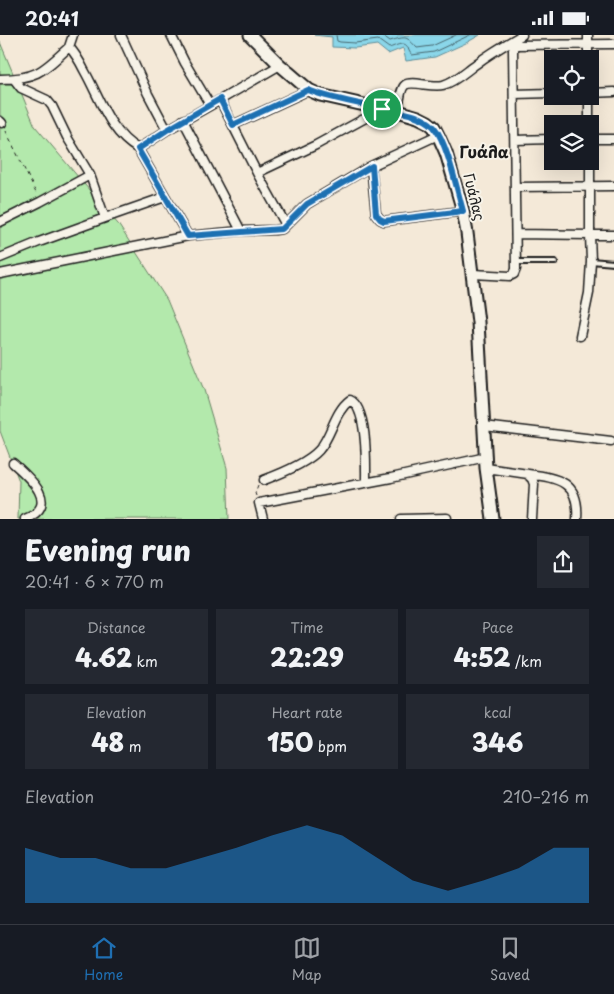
<!DOCTYPE html>
<meta charset="utf-8">
<style>
:root{--surface:#171b24;--page:#242831;--text:#f1f3f6;--muted:#9ea1a6;--line:#363941;--accent:#1f6fb2}
body{margin:0;font-family:"Playpen Sans",sans-serif;background:var(--page);color:var(--text);height:100vh;display:flex;flex-direction:column;font-size:19px;white-space:nowrap}
*{box-sizing:border-box;margin:0}
p{font-size:16px;color:var(--muted)}
.icon{flex:none;width:28px;height:28px;fill:none;stroke:currentColor;stroke-width:2;stroke-linecap:round;stroke-linejoin:round}
.map{position:relative;height:484px;overflow:hidden}
.sheet{display:flex;flex-direction:column;background:var(--surface);flex:1}
.sheet>*{flex:none}
.tools{position:absolute;left:544px;top:15px;display:grid;gap:10px}
.tools a{display:grid;place-items:center;width:55px;height:55px;border-radius:0px;background:var(--surface);box-shadow:0 5px 20px #0002;font-size:25px}
.pin{position:absolute;display:grid;place-items:center;width:42px;height:42px;color:#fff;margin:-21px;border:2px solid #fff;border-radius:50%;box-shadow:0 1px 5px #0007}
.round{display:grid;place-items:center;flex:none;width:52px;height:52px;border-radius:0px;background:var(--page)}
.head{display:flex;align-items:center;justify-content:space-between;height:85px;padding:0 25px}
h1{font-size:28px;font-weight:800;line-height:38px}
.metrics{display:grid;grid-template-columns:repeat(3,1fr);gap:8px;height:85px;padding:5px 25px}
.metrics div{display:grid;align-content:center;border-radius:0px;background:var(--page);text-align:center}
.metrics b{font-size:25px;font-weight:800}
.metrics small{font-size:14px;font-weight:400}
.metrics p{font-size:14px}
.chart{height:140px;padding:10px 25px}
.chart p{display:flex;justify-content:space-between}
.chart svg{width:100%;height:90px;margin-top:5px;fill:var(--accent);opacity:.7}
.status{display:flex;justify-content:space-between;align-items:center;height:35px;padding:0 25px;background:var(--surface);direction:ltr}
.status svg{height:14px;fill:currentColor}
.menu{display:flex;justify-content:space-around;align-items:center;height:70px;border-top:1px solid var(--line);background:var(--surface);font-size:14px;color:var(--muted)}
.menu a{display:grid;justify-items:center;gap:2px}
.menu .on{color:var(--accent)}
.map>svg:first-child{display:block}
</style>
<div class="status"><b>20:41</b><svg viewBox="0 0 49 12"><path d="M0 12V9h3v3zM5 12V6h3v6zM10 12V3h3v9zM15 12V0h3v12zM26 1h20v11H26zM47 4h2v5h-2z"/></svg></div>
<div class="map">
<svg width="614" height="484" viewBox="0 0 614 484">
<rect width="100%" height="100%" fill="#f4e9d8"/>
<filter id="ink" filterUnits="userSpaceOnUse"><feTurbulence type="fractalNoise" baseFrequency=".02" numOctaves="2"/><feDisplacementMap in="SourceGraphic" scale="10" xChannelSelector="R" yChannelSelector="G"/><feConvolveMatrix kernelMatrix="1 2 1 2 8 2 1 2 1" color-interpolation-filters="sRGB"/></filter>
<g filter="url(#ink)">
<!-- green -->
<path fill="#b3e9ac" stroke="#688264" d="M0,7L35,91L118,189L167,265L204,355L227,433L229,484H18L19,446L0,396Z"/>
<!-- water -->
<path fill="#8ad6e9" stroke="#5e8c97" d="M314,0H480L466,8L435,22L406,26L403,13L388,19L377,10L355,13L332,12V2Z"/>
<g fill="none" stroke-linecap="round" stroke-linejoin="round">
<!-- shore -->
<path stroke="#48666e" stroke-width="1" d="M336,0L337,6L340,7L355,8L378,5L389,13C396,11 405,5 408,13C409,16 410,18 412,20L434,17L470,0
M382,0L390,6C407,1 406,1 417,13L432,11L456,0"/>
<!-- lane casing -->
<g stroke="#1c1c1c" stroke-width="8">
<path id="lane" d="M591,226L614,228
M516,227H555"/>
</g>
<!-- street casing -->
<g stroke="#1c1c1c" stroke-width="11">
<path id="street" d="M73,0L69,12C76,19 80,27 84,35C100,63 109,97 138,114
M121,0L148,59L167,95
M171,0L185,28L210,70
M588,0V24
M514,10L614,9
M0,44C37,44 43,36 69,12
M590,58L614,57
M514,59L552,58
M589,61V89
M398,76C399,70 400,54 405,50C412,45 432,53 443,50C455,47 466,36 476,29C488,20 501,12 515,4
M183,85L241,196
M0,86L2,88
M233,90L309,55
M590,104H614
M515,105L552,104
M590,126V200H614
M371,131L376,179L380,184L384,186L463,176
M257,138L316,110L382,74
M516,152L614,151
M105,183L165,162
M0,187L40,167L90,140
M286,190L307,169L371,131L438,100
M516,199L590,200L591,226L589,258L580,301
M188,201L138,114L167,95L220,65
M0,223L39,207L105,183L90,140L67,102L52,71L47,65L21,53L14,44
M0,239L188,201L241,196L275,195L282,194L286,190L257,138L220,65L280,30
M473,239L510,241L514,239L516,234L513,15L515,4L522,0
M484,391L611,406
M13,428C30,443 61,470 25,484
M486,433C500,435 514,437 528,439C559,443 580,447 577,484
M527,439L532,444L534,449L532,484
M264,445C280,439 307,428 319,415C332,400 334,377 350,365C368,373 366,429 366,448
M263,484L259,468L391,443L486,422
M401,484L447,483"/>
</g>
<!-- secondary casing -->
<g stroke="#1c1c1c" stroke-width="15">
<path id="secondary" d="M250,0L280,30L309,55L320,60L382,74L398,76L418,82L428,87L434,92L438,100L446,118L463,176L467,198L478,287L486,433L493,484"/>
</g>
<!-- path -->
<path stroke="#1c1c1c" stroke-width="1" stroke-dasharray="4 4" stroke-linecap="butt" d="M6,96L37,160
M256,461L255,458L258,450"/>
<!-- lane -->
<use href="#lane" stroke="#f7f3e8" stroke-width="4"/>
<!-- street -->
<use href="#street" stroke="#f7f3e8" stroke-width="8"/>
<!-- secondary -->
<use href="#secondary" stroke="#f7f3e8" stroke-width="11"/>
</g>
</g>
<g fill="none" stroke-linecap="round" stroke-linejoin="round" filter="url(#ink)">
<!-- route casing -->
<g stroke="#fff" stroke-width="10">
<path id="route" d="M308,55C331,64 356,68 380,73C397,77 421,78 434,92C447,107 457,155 463,176L384,186L380,184L376,179L372,131L307,169L282,194L188,201L138,114L167,95L220,64L233,90Z"/>
</g>
<!-- route -->
<use href="#route" stroke="#1f6fb2" stroke-width="6"/>
</g>
<g text-anchor="middle" stroke-width="4" stroke-linejoin="round" paint-order="stroke">
<!-- street labels -->
<g font-size="14" fill="#1c1c1c" stroke="#f7f3e8">
<text transform="translate(474 162) rotate(76)" y="5">Γυάλας</text>
</g>
<!-- quarter labels -->
<g font-size="16" font-weight="bold" fill="#1c1c1c" stroke="#f7f3e8">
<text x="484" y="123">Γυάλα</text>
</g>
</g>
</svg>
<div class="tools">
<a><svg class="icon" aria-label="locate" viewBox="0 0 24 24"><circle cx="12" cy="12" r="6"/><path d="M12 2v4M12 18v4M2 12h4M18 12h4"/></svg></a>
<a><svg class="icon" aria-label="layers" viewBox="0 0 24 24"><path d="M12 4l9 5-9 5-9-5zM3 14l9 5 9-5"/></svg></a>
</div>
<div class="pin" style="left:382px;top:74px;background:#1e9e55"><svg class="icon" aria-label="arrive" viewBox="0 0 24 24"><path d="M6 21V4h12l-3 4 3 4H6"/></svg></div>
</div>
<section class="sheet">
<div class="head"><div><h1>Evening run</h1><p>20:41 · 6 × 770 m</p></div><a class="round"><svg class="icon" aria-label="share" viewBox="0 0 24 24"><path d="M12 15V3M7 8l5-5 5 5M5 13v7h14v-7"/></svg></a></div>
<div class="metrics">
<div><p>Distance</p><b>4.62<small> km</small></b></div>
<div><p>Time</p><b>22:29</b></div>
<div><p>Pace</p><b>4:52<small> /km</small></b></div>
</div>
<div class="metrics">
<div><p>Elevation</p><b>48<small> m</small></b></div>
<div><p>Heart rate</p><b>150<small> bpm</small></b></div>
<div><p>kcal</p><b>346</b></div>
</div>
<div class="chart"><p><span>Elevation</span>210–216 m</p>
<svg viewBox="0 0 160 44" preserveAspectRatio="none"><path d="M0 44V17L10 22L20 22L30 27L40 27L50 22L60 17L70 11L80 6L90 11L100 22L110 33L120 38L130 33L140 27L150 17L160 17V44z"/></svg>
</div>
</section>
<nav class="menu">
<a class="on"><svg class="icon" aria-label="home" viewBox="0 0 24 24"><path d="M3 11l9-7 9 7M6 9v11h12V9"/></svg>Home</a>
<a><svg class="icon" aria-label="map" viewBox="0 0 24 24"><path d="M3 6l6-2 6 2 6-2v14l-6 2-6-2-6 2zM9 4v14M15 6v14"/></svg>Map</a>
<a><svg class="icon" aria-label="saved" viewBox="0 0 24 24"><path d="M7 4h10v16l-5-4-5 4z"/></svg>Saved</a>
</nav>
